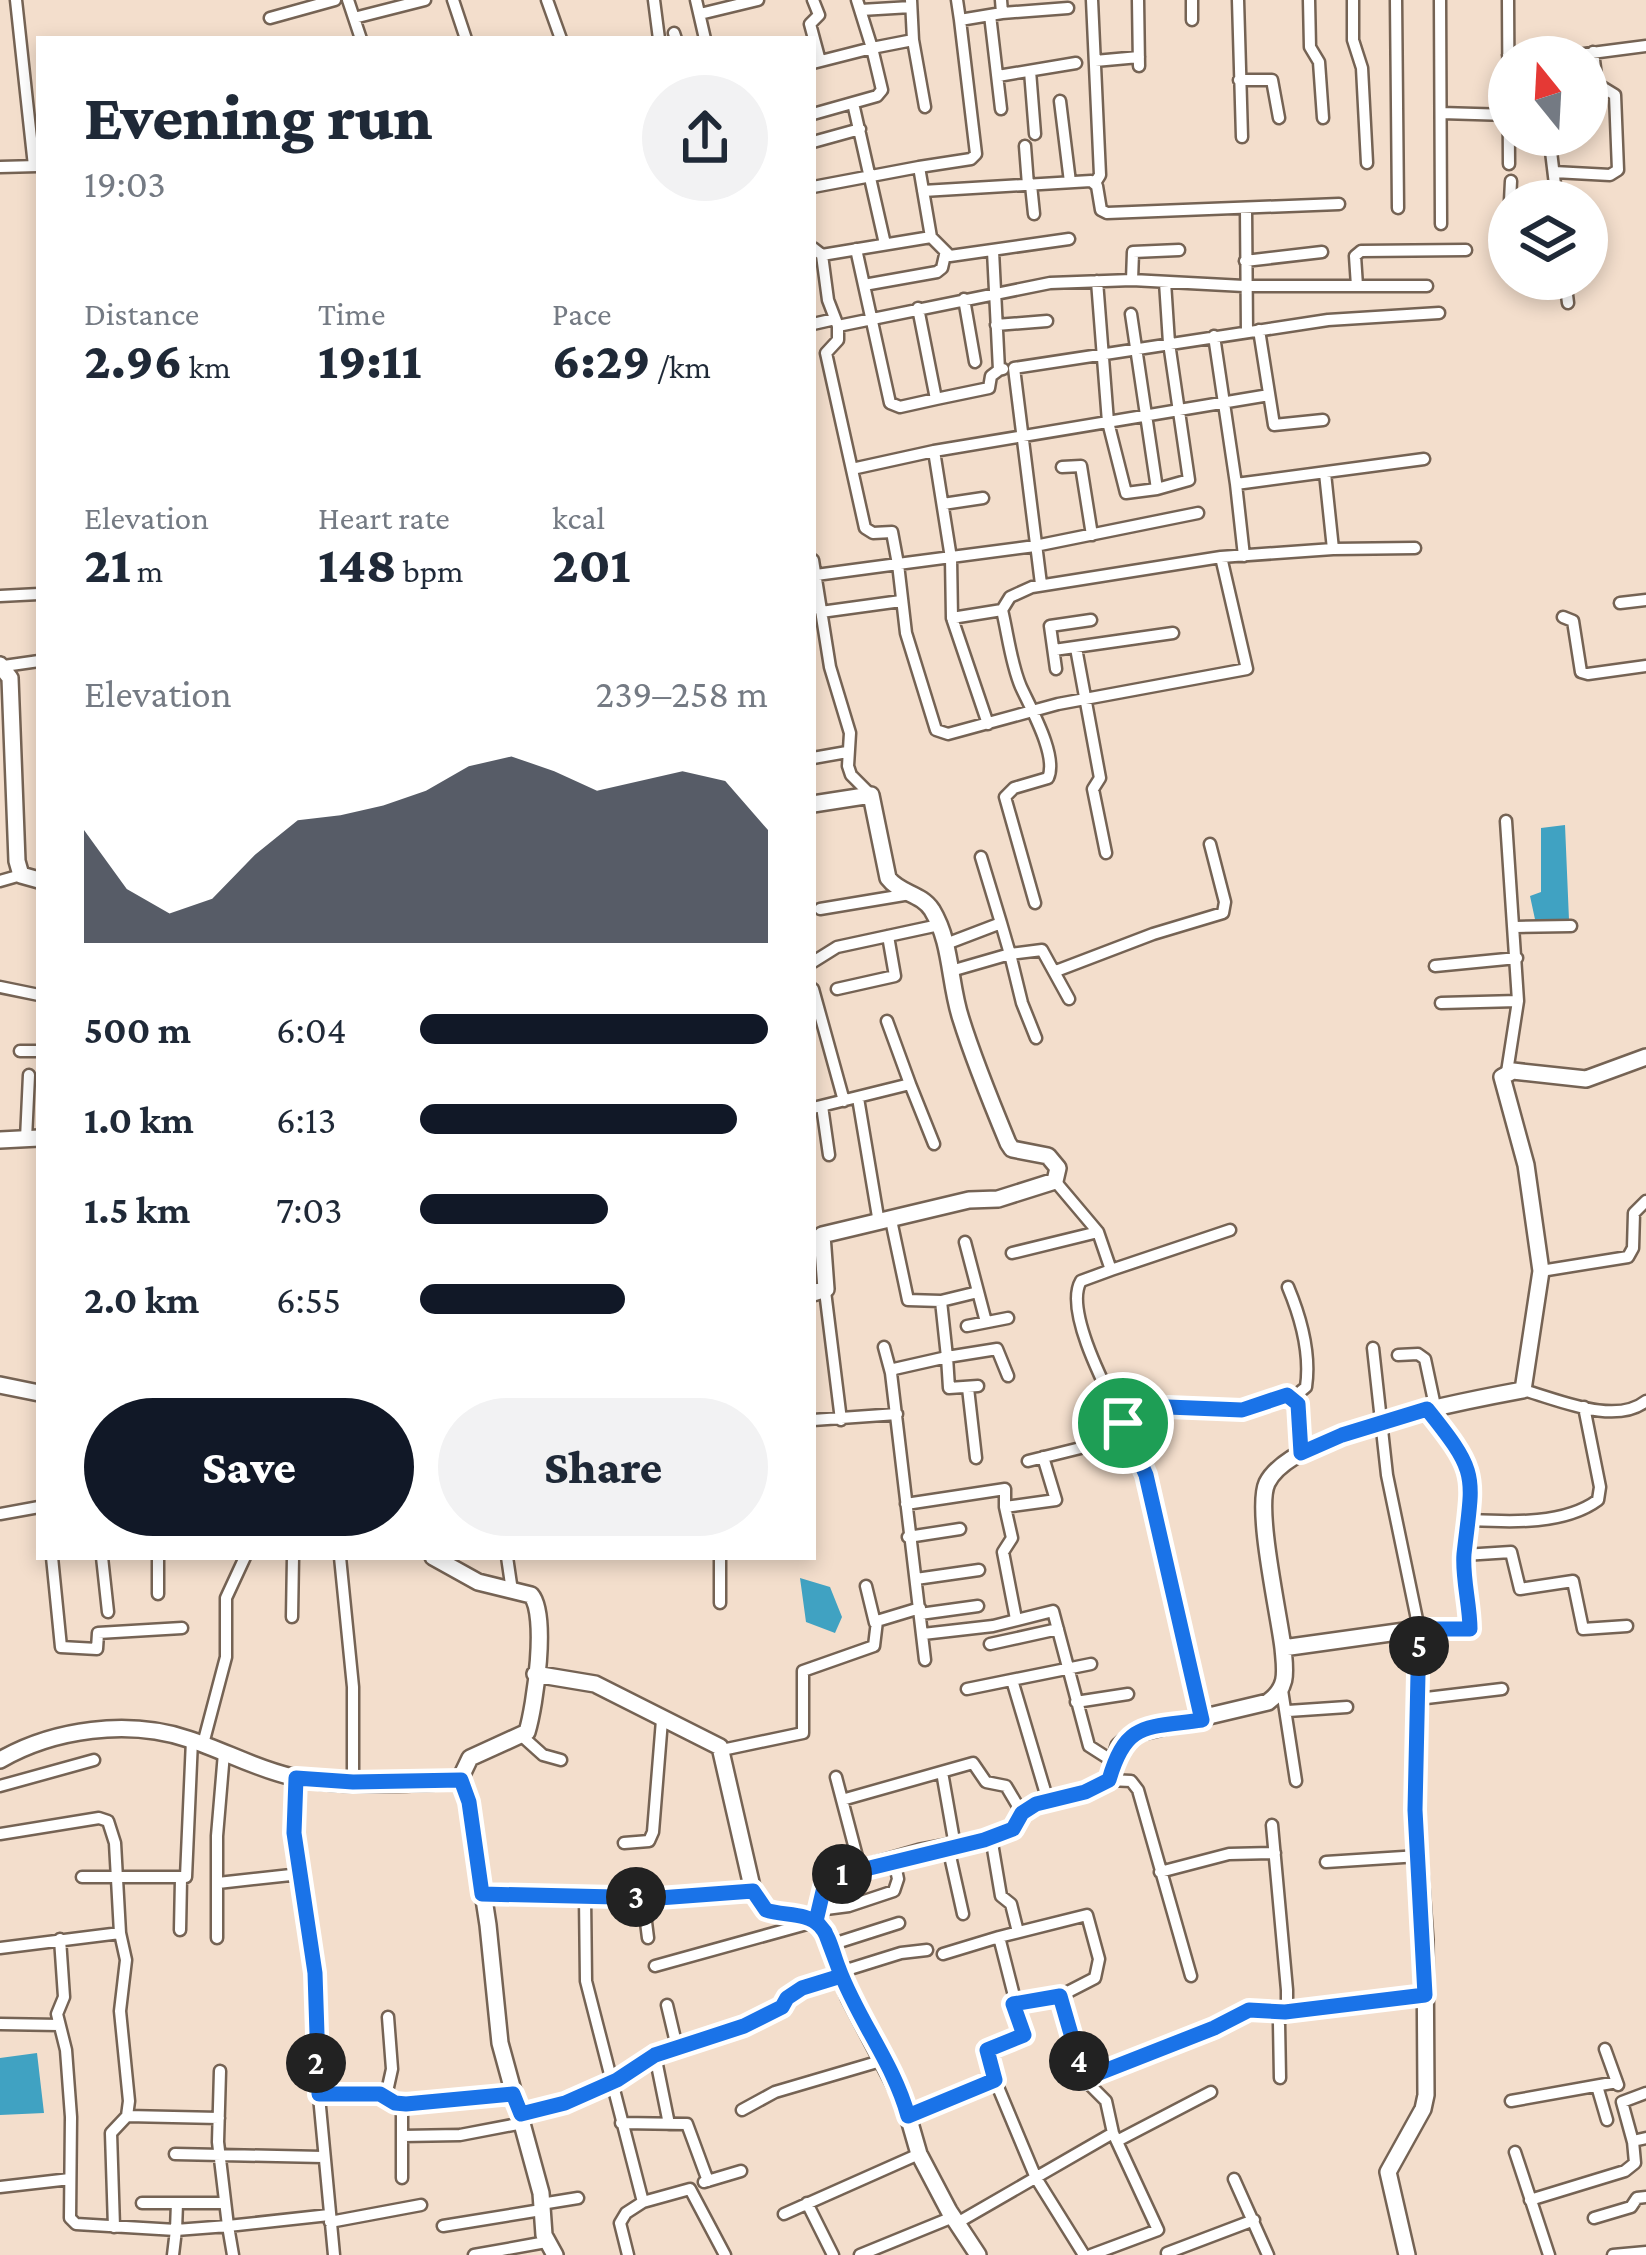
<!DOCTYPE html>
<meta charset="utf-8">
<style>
:root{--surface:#fff;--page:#f2f2f3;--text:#1f2937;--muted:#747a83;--accent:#111827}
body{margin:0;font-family:"Crimson Pro",serif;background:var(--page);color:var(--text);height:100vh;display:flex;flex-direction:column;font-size:45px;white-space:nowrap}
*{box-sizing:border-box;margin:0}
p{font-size:39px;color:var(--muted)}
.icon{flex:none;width:66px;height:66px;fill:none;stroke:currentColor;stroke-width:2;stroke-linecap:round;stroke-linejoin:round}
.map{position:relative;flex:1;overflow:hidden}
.drawer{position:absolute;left:36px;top:36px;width:780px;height:1524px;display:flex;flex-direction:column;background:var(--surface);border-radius:0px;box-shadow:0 6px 18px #0003}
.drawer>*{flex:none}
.needle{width:78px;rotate:342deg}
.tools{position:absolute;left:1488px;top:36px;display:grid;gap:24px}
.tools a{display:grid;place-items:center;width:120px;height:120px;border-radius:50%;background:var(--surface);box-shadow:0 6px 18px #0003;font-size:60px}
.pin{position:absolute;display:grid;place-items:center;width:102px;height:102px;color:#fff;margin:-51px;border:6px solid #fff;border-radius:50%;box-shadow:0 3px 12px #0007}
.km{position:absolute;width:60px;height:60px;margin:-30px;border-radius:50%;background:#222;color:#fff;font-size:33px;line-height:60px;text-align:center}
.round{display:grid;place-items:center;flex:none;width:126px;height:126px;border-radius:63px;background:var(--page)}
.headline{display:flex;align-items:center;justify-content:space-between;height:204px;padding:0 48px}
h1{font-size:66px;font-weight:800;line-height:90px}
.metrics{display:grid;grid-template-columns:repeat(3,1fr);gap:18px;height:204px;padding:12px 48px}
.metrics div{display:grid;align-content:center}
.metrics b{font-size:51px;font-weight:800}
.metrics small{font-size:33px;font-weight:400}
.metrics p{font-size:33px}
.chart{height:336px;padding:24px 48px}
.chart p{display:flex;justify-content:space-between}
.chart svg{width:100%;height:216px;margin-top:12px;fill:var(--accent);opacity:.7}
.cta{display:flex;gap:24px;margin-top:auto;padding:24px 48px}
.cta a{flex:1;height:138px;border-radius:72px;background:var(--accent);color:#fff;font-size:48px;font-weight:800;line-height:138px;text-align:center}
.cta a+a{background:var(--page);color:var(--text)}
ul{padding:0 48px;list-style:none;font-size:39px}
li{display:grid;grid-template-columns:192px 144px 1fr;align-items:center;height:90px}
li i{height:30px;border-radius:15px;background:var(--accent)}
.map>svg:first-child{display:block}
</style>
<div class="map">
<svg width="1646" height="2255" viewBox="0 0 1646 2255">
<rect width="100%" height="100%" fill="#f3decc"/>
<!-- water -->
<path fill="#40a2c2" d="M1565,825L1569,920L1536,924L1530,896L1541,892V828Z
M800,1578L830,1587L842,1617L835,1633L806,1622Z
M37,2053L44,2113L0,2115V2058Z"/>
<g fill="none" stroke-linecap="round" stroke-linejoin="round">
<!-- street casing -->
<g stroke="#756354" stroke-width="15">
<path id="street" d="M16,0L34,166
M348,0L361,39
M453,0L466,39
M547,0L561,39
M654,0L659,39
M696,0L705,39
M813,0L819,15L810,24L820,61
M911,0L913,40L925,107
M957,0L960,20L1002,13L1001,0
M1092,0L1100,175L1095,183
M1138,0L1139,66
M1192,0V20
M1238,0L1242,137
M1309,0L1310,47L1319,62L1323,118
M1353,0V40L1362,68L1367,163
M1396,0L1398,208
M1440,0L1441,224
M1508,0L1509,164
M861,10L911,7
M1002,13L1068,8
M700,14L758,0
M990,15L1001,109
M270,18L335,0
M354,18L425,0
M674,33L676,39
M1508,55L1561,57L1646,46
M1095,61L1139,57
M813,63L872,48L857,0
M1030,71L1035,134
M998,76L1076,63
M1239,80H1272L1279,118
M1060,101L1070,182
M853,103L885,244
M1441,113L1509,115
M813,114L877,96L882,90L872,48L913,40
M1549,135L1557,201
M813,142L860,129
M1025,146L1028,185
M0,167L38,166
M919,167L971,159L976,154L960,20
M1554,172L1610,175L1618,170L1615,95L1597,84L1593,52
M1031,185L1034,214
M813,187L919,167L931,237L822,255
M923,191L1091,181L1097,186L1101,210L1107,213L1339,204
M1510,201L1511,181
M1246,209L1247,332
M931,237L950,256L1069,239
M813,248L822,255L828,300L838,326L1050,283L1132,280L1244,286H1427
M856,249L890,403L900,407L936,399
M993,251L999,370L1003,369
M1245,261L1322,252
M1565,279L1568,303
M1132,280L1133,252L1179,250
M1097,281L1108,422L1126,493L1157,489L1131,314
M864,285L937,272L942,268L945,255
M1357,286L1355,256L1361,251L1466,250
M964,299L975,362
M918,308L936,399L989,388L991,376L999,370
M813,324L835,319
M996,325L1047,321
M838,326V340L826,353L865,528L873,533L892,532L898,564L1035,546L1198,513
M1259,330L1274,425L1323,420
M1214,336L1236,484L1424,459
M1062,467L1081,466L1092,535
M852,469L934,451
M1236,484L1244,556
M1157,489L1189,480L1169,343L1165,282
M943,504L983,498
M1333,549L1415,548
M813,560L830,667L850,733L848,766L851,775L871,795
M816,575L898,564L906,633L936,730L948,734L1058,704L1247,669L1221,557L1333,549L1325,473
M1041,584L1014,368L1328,320L1439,313
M0,596L39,594
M1620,603L1646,600
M1002,610L1010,597L1032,587L1221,557
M821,612L901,601
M1563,617L1573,621L1581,672L1588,674L1646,666
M952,618L951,558L934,451L1269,395
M1076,648L1100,778L1093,789L1106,853
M1054,650L1173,633
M4,666L39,661
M1056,669L1050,626L1091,620
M988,724L952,618L1002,610C1008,635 1011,664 1021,687C1031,709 1058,756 1048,778L1014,788L1005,797L1035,903
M813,758L847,752
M1506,821L1518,1001
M981,857L1001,923
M0,881L21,875
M820,909L910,894
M1516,927L1571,926
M946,944L1001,923L1010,954L1042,950L1069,999
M813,962L837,947L939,925
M1435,966L1517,958
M951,971L1010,954L1022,1003L1036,1038
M1056,971L1153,934L1223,913L1225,902L1210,844
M0,987L39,995
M813,989L844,1101
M837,989L895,976L888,936
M1441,1003L1518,1001L1507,1072
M887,1021L910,1084
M20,1051H39
M858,1098L879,1223
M822,1106L829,1155
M813,1108L910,1084L934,1144
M26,1139L29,1075
M1055,1181L1098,1232L1111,1270L1081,1281C1063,1311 1110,1396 1125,1427C1165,1509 1181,1630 1202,1721
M891,1220L908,1300L941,1301L978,1292
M965,1242L986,1322
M1012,1253L1098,1232
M1111,1270L1230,1230
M1541,1271L1628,1257L1633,1248L1634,1213L1646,1201
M1288,1287C1301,1318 1311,1353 1306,1387L1294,1397
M825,1291L841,1420
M967,1326L1008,1318
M884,1347L891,1373
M1373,1348L1387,1475L1419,1629H1470C1470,1605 1462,1577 1464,1554C1472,1473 1480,1475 1427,1409
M1398,1355L1418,1354L1425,1359L1435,1406
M978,1386L949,1388L947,1357L997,1349L1008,1376
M968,1388L976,1458
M1523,1390C1557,1399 1615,1426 1646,1401
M813,1420L897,1414
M1123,1422L1168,1407L1242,1410L1287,1395L1298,1404L1301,1453
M1028,1461L1129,1436
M906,1504L1005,1489V1507
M0,1514L39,1507
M1470,1520C1511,1522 1564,1525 1598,1500L1600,1487L1584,1407
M908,1537L960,1529
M1464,1555L1511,1552L1520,1589L1573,1581L1583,1629L1627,1626
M52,1557L61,1647L97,1649L98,1633L182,1628
M102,1557L108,1612
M340,1557L353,1687V1782
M507,1557L512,1591
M720,1557V1603
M916,1579L979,1570
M866,1586L875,1623
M158,1594V1557
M920,1614L978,1606
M292,1617L293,1557
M1016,1619L1003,1552L1012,1538L1005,1507L1056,1500L1043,1457
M923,1634L993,1626L1053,1611L1089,1746L1114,1762
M990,1644L1058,1629
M925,1660L891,1373L894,1369L947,1357L941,1301
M1012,1680L1048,1801
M967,1689L1091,1664
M1282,1690L1296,1781
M1418,1699L1502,1689
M1076,1702L1128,1694
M1288,1711L1347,1707
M523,1737L543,1755L561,1760
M203,1744L226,1657V1598L245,1557
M722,1750L803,1733V1671L874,1646L877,1621L920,1608
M942,1772L955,1846
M836,1777L860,1868
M296,1778L294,1833L315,1973L317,2075L334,2255
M1109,1780L1131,1781L1138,1790L1191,1976
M0,1786L94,1760
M842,1800L973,1763L986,1782L1006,1786L1022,1813
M1272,1825L1287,1990V2007L1279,2023L1280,2078
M0,1834L99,1818L108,1821L115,1843L120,1933
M991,1837L1001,1896L1011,1904L1018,1932
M624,1843L649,1841L653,1832L662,1720
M948,1847L963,1914
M1326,1862L1419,1856
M1160,1872L1229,1854L1275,1853
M82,1877H186L192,1740
M218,1883L300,1874
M482,1894L659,1898L753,1891
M585,1897L586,1981L643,2202L690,2189L725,2255
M643,1898L648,1938
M818,1910L849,1906L894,1891L898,1879L894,1860
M180,1930L181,1879
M999,1937L1087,1915L1099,1959L1095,1978L1060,1996L1013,2004
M217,1938V1836L224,1753
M60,1939L64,1997L57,2014L66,2050L71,2117L70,2218L76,2224L176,2230L173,2255
M830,1945L899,1923
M0,1948L120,1933L126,1960L120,2011L129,2101L127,2116L111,2133L114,2227
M655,1966L814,1922
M840,1972L901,1953L927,1950
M667,2005L677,2047
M0,2024L59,2025
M1605,2049L1618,2085
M655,2055L669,2124
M220,2071L218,2142L228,2226L329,2215
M1084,2079L1214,2028L1249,2010L1285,2012L1425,1995
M995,2080L1036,2178L1084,2255
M1597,2086L1607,2120
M319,2094H381L395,2103L406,2104L513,2094
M386,2096L392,2069L388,2017
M1511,2101L1617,2082
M402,2104V2178
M742,2110L775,2092L884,2060
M521,2114L565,2103L617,2080L655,2055L744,2026L782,2007L787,1998L802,1988L841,1975
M127,2116L219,2118
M908,2116L995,2080L987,2050L1024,2035L999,1937L943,1954
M621,2123L687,2124L708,2181
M402,2136L460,2135L523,2123
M1117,2141L1211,2092
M1633,2142L1622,2102L1646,2093
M1515,2152L1549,2255
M175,2154L323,2157
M1234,2179L1268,2255
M704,2182L741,2171
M0,2187L70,2179
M1530,2200L1625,2171L1635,2163L1633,2141L1646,2138
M142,2203H224
M177,2203L176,2230L228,2226L233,2255
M807,2203L833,2255
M541,2204L578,2198
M784,2214L919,2154
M1594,2218L1631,2207L1637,2198L1646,2197
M330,2222L421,2205
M957,2223L1113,2133L1106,2101L1084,2079L1060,1996
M443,2226L541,2210
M1167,2253L1254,2220
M474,2255L546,2242
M628,2255L620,2223L626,2213L643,2202
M860,2255L953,2217
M1091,2255L1158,2230L1113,2133
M1613,2255L1646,2252"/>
</g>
<!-- secondary casing -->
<g stroke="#756354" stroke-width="20">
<path id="secondary" d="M0,665L10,678L17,861L21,875L39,880
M813,804L871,795L888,878C900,894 921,893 932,910C952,943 949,983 961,1019C974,1061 991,1102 1008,1143L1012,1149L1048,1156L1058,1168L1055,1181L998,1199L969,1200L822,1235L826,1289L813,1293
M0,1140L39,1138
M0,1385L39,1393
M535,1674L595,1684L720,1747L753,1891L766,1909L816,1921L825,1932L849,1997L904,2102L919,2154L949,2211L978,2255
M0,1760C54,1729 128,1719 188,1739C223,1750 256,1769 293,1777C345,1788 406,1783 459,1781L470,1758L527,1732C535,1706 548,1614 531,1595L478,1582L433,1557
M461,1780L469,1802L488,1925L500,2043L541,2193L544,2235L555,2255
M816,1921L823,1887L837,1876L920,1852L984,1840L1013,1829L1022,1813L1036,1805L1085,1792L1109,1780L1119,1746L1133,1734L1268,1702C1289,1687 1285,1671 1283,1648
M1407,2255L1388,2172L1423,2109L1426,2095L1425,1940L1415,1809L1419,1629L1283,1648C1279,1614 1255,1509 1267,1483C1292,1432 1469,1400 1523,1390L1541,1271L1526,1165L1502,1077L1513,1071L1586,1079L1646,1057"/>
</g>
<!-- street -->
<use href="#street" stroke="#fff" stroke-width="10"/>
<!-- secondary -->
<use href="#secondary" stroke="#fff" stroke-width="15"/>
</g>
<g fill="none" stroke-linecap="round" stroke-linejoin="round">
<!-- route casing -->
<g stroke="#fff" stroke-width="24">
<path id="route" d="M1123,1423L1146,1475L1202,1720C1146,1728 1126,1721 1109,1780L1085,1792L1036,1804L1022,1813L1013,1829L984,1840L837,1876L824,1887L816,1921L825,1932L840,1972L841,1976L802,1988L787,1998L782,2007L744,2026L655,2055L617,2080L565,2103L521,2114L513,2094L406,2104L395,2103L380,2094H319L315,1973L294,1833L296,1778L353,1782L461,1780L469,1802L482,1894L659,1898L753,1891L766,1910C783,1916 807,1912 820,1926C830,1936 833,1955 839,1969C858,2020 894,2064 908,2116L995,2080L987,2050L1024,2035L1013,2004L1060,1996L1084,2079L1214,2028L1249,2010L1285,2012L1425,1995L1415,1810L1419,1629H1470C1470,1605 1462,1577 1464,1554C1473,1474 1480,1475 1427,1409L1342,1435L1301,1453L1298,1404L1287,1395L1242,1410L1168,1407L1123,1423"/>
</g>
<!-- route -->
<use href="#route" stroke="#1a73e8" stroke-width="15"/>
</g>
</svg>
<div class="tools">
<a><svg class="needle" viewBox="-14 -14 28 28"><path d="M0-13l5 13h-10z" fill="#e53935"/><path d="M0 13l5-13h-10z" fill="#747a83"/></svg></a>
<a><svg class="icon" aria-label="layers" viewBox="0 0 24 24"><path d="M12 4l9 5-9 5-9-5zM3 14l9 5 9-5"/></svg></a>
</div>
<div class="pin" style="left:1123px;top:1423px;background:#1e9e55"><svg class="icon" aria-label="arrive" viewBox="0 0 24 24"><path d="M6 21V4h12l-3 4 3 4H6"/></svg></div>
<b class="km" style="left:842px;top:1874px">1</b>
<b class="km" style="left:316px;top:2063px">2</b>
<b class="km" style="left:636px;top:1897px">3</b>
<b class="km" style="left:1079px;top:2061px">4</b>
<b class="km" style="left:1419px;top:1646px">5</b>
<section class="drawer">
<div class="headline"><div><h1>Evening run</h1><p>19:03</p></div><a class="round"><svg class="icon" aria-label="share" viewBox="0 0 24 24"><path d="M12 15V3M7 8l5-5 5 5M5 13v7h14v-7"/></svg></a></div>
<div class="metrics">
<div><p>Distance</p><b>2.96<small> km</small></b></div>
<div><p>Time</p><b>19:11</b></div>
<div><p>Pace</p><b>6:29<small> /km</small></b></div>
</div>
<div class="metrics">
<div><p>Elevation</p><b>21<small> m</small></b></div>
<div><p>Heart rate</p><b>148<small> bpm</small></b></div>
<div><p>kcal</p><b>201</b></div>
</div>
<div class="chart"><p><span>Elevation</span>239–258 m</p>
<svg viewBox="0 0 160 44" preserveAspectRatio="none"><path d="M0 44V21L10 33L20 38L30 35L40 26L50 19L60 18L70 16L80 13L90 8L100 6L110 9L120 13L130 11L140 9L150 11L160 21V44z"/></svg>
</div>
<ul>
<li><b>500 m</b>6:04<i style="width:100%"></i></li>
<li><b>1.0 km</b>6:13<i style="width:91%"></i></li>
<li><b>1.5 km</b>7:03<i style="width:54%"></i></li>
<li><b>2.0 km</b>6:55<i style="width:59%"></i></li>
</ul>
<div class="cta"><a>Save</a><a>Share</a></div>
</section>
</div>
